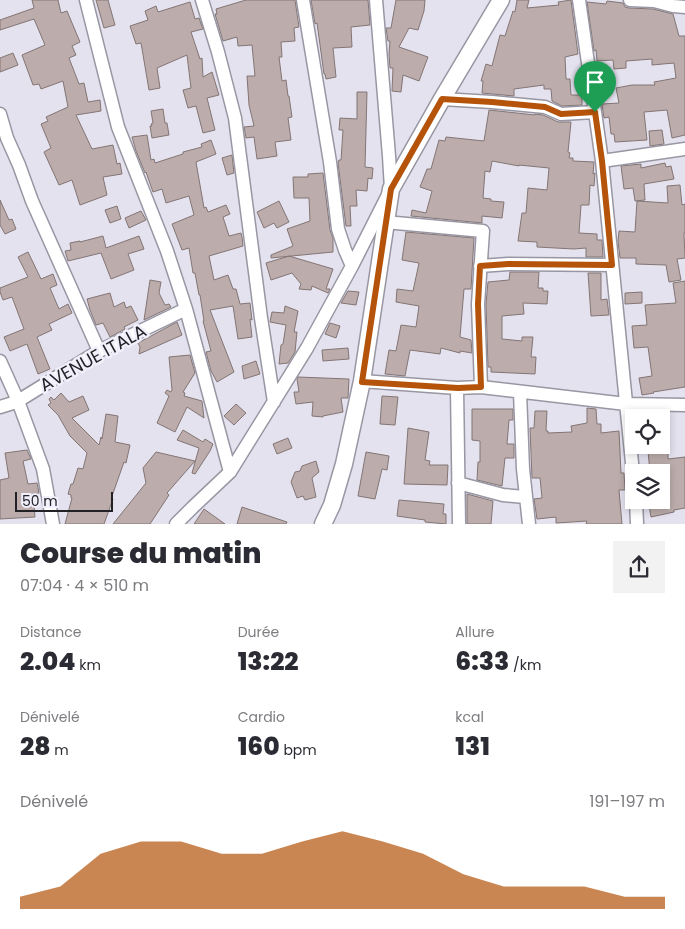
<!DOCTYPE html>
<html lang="fr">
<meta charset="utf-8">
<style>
:root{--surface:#fff;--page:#f2f2f3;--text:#2b2b33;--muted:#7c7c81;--accent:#b45309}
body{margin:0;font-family:Poppins,sans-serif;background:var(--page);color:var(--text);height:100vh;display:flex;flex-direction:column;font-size:19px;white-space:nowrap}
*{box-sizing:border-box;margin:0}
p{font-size:16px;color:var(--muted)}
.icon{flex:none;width:28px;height:28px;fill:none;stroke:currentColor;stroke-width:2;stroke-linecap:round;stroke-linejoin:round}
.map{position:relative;height:524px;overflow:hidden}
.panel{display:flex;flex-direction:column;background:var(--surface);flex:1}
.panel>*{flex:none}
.tools{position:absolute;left:625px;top:409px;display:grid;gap:10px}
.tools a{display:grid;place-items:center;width:45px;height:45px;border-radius:0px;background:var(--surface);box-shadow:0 2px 8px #0003;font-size:25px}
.scale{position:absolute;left:15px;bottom:12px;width:98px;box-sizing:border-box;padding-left:5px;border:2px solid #222125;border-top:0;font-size:14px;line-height:18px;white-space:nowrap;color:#222125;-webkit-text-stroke:4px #f2effc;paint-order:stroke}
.pin{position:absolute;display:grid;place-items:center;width:42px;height:42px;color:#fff;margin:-51px -21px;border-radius:50% 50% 50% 0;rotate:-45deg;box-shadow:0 0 5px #0007}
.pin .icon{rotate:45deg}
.round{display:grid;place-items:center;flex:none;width:52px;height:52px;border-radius:0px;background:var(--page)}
.overview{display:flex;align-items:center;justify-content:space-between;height:85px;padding:0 20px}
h1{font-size:28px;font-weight:800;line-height:38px}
.metrics{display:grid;grid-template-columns:repeat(3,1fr);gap:8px;height:85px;padding:5px 20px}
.metrics div{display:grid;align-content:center}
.metrics b{font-size:25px;font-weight:800}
.metrics small{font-size:14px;font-weight:400}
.metrics p{font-size:14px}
.chart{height:140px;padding:10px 20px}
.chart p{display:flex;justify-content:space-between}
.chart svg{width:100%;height:90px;margin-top:5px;fill:var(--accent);opacity:.7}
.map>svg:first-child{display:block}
</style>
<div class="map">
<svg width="685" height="524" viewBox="0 0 685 524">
<rect width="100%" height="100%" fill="#e4e2ef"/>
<!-- building -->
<path fill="#bcadac" stroke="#837574" d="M32,0H58L61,13L67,11L80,42L72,46L76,55L69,58L79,84L84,83L88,102L100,100L101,111L76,115L92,149L113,145L117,164L120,163L122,174L103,177L107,195L80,205L72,180L59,185L44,152L51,148L41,124L48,121L46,117L68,107L63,81L41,89L39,84L33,85L22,55L45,45L34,19L0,30V20L34,8Z
M96,0H108L115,25L104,28Z
M246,0H295L299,27L294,28L295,41L281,42L282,57H279L282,81L286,80L288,96H289L292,117L288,118L291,140L275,142L277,156L257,159L254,137L246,138L244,127L254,126L249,105L247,76H255L252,45L238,46L237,37L223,41L215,14H217L216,9Z
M311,0H368L370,25L351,27L352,47L333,48L336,77L326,79L325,74H324L317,23L315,24Z
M396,0H425L424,11L418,30L409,28L399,47L428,57L419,81L403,75L401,92L392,91L393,68H390L389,54L390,41H388L386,28H391Z
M517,0H529L527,8L559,5L558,2L571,0L578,54L565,57L566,79H570L571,95H582V105L562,106L552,101L551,89H544V85L514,89V96L482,93L483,81H481L486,64L492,66L500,35L505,36L513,11L515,12Z
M607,1L623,3L625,7L629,8L653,9L673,14L679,36H685V135L672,138L667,110L644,112L647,140L615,142L614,134H611L609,117L604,118L602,104L619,103L616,88L632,85H655L654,82L676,78L674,63L652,65V59L626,61V68L614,69L613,60L597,61L596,50L594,51L587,2L606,4Z
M190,2L195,19L199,18L203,29L191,32L200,59L202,58L203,77L212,72L219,95L207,98L215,130L203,133L196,106L188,108L183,90L191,88L187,55L157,68L160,88L149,90L141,43L136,44L130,26L148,20L145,11L156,6L158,12Z
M13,53L18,65L0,72V58Z
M357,92H367L365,167L373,168L372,179L368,178L367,191L356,190L357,206H350L351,226H346L338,163L339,160H341L343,130H339L340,118L357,119Z
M163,109L165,123H167L169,135L152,138L150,126H152L151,124L153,123L151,111Z
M489,110L535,115V114L543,115L558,122H571L568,152L570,153L569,158H573V161L594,162L593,174L595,173L594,186L590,185L589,205H581L579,233L597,234V240H602L603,257H586V248L574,249L537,247V242L518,241L522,213H526L528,188L547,190L549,168L519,165V166L492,161L490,172L485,171L483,198L491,199V201L504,202L502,218L482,216V223L411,216L412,210L426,213L432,191L420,187L427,169H431L439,140L445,141L446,137L484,141Z
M662,130L664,144L650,146L649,131Z
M147,135L151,160L154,159L155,163L183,154V152L202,147L201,144L211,140L216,154L196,162L204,208L206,207L208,212L226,205L230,214L223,217L229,236L241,233L242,237L243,246L209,256L214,280L228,275L233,289H236L240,304L250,303L252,320L250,319L252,337L238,339L233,306L210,310L234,372L217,382L211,371L206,352L211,351L203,321H204L200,295H199L195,273H193L189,248L182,250L172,224L194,215L189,196L166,203L162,189L153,192L146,172L145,173L136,151L132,137Z
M232,155L234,173L227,175L222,158Z
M665,163L666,167L671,166L674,179L644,184L645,200L635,201L633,188L624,189L621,166L641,164V168Z
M323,173L330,230L333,238V252L271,258V255L293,246L287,229L310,221L309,198H294L293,177H308V174Z
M680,185L682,205L685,204V233H684L685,258L677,259L681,280L669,282L666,265L636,264V258H620L618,241L619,231L635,232L637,201L668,203L667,186Z
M0,200L9,220L12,219L16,229L5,234L0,225Z
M279,201L289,222L277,228L274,223L264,228L257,212Z
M117,206L121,219L110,223L105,210Z
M141,211L146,220L129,228L125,218Z
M406,232L474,238L471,289H464L460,337L471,340L472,353L460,351V353L441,348L440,354L410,350L405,376L385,374L389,350L396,351L401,325L416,327L419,306L396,302L397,289L413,291L419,263L402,260Z
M103,236L106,248L139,236L144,249L128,254L134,270L111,279L101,253L68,261L65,251L71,250L70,243L80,241V242Z
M28,252L41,279L53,274L57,285L50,288L59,309L68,304L72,313L49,324L52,330L37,337L50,369L38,374L27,344L10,351L4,337L24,329L12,297L3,300L0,292V288L28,277L18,257Z
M289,256L333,269L326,289H330L328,293L312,286L311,290L299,289L301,284L292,273L271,280L266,263Z
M510,272H539L538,288H543V291H548L547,304L523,303L524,314L502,316V339L522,341V337H533L531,357H536L535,374L491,372V367H488L486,304L488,282L509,280Z
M588,273H601V300L607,299L609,315L591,316Z
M150,280L161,282L159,293L165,305L169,304L171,307L144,320Z
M685,281V387L653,392L654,393L642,395L639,378L652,376L648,347L634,348L632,326L647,325L645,305L676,303L673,283Z
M348,291L359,292L356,305L341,303Z
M642,292V303L625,304V293Z
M110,293L114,307L124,302L126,308L131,306L138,320L124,327L125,329L110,337L103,323L96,325L90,310L87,299Z
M285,306L298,311L294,332H297L295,352L288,363L279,364L281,345L283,344L286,325L270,322L272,312L284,313Z
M177,322L182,335L139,354L140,347L138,343Z
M330,323L340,326L336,338L325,334Z
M348,348L349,359L323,361L322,350Z
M190,355L195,373L183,392L185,393L184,396L202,401L204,418L187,407L175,432L157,423L169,396L165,393L167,390L171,392L172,390L169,357Z
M256,361L260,374L244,379L242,366Z
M298,377L349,379L348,398H341L343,412L323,416V417L312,416L313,402L296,404L294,392H299L297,379Z
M61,393L69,402L83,396L89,410L72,418L99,445L101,437L102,439L106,414L118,416L115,442L130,445L126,463L124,462L111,499H113L104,524H65L72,498H71V495L68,494L71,484H73L78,468L83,469L87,453L70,436L58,415L48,405L51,403L49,399L51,397L54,400Z
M382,396L398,397L395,425L380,424Z
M236,404L246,413L234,425L224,416Z
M587,408L596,409L597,424H601V433L619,431L621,473H624L625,490H619L622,524H586L587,521L556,523V517L537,519L534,499L542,498L540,478H532L530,428H534L535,411H547L546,431H548V433L572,432L571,426L587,423Z
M472,409H513V420H509L507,444H514V458H505L502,486L477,480L478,462H480V441L472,440Z
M408,428L429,432L425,460L430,461L429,465H448L447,485L404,484Z
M183,430L203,442L205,439L213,444L210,451L195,474L192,473L199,448L177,440Z
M288,438L292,448L277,454L273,444Z
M652,445H668V459L685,457V508L674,510V512L651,517L649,505L661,502V472H650L648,451H652Z
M27,450L31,459L23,461L28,484L37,483L39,493L33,494L35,517L0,519V480L9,478L5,453Z
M156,452L195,461L167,493L169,495L150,524H113L146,483L143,468Z
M366,452L389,456L387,470L382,469L375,499L358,496Z
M316,461L319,472L312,478L316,497L305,500L303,496L297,498L291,482L295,472L300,471L302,466Z
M467,494L493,501L491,524H467Z
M399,500L444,504L443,514H446V524L425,522V520L397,516Z
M242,507L287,522L286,524H237Z
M204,509L225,524H194Z"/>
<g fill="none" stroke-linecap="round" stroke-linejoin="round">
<!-- minor casing -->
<g stroke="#9896a2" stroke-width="15">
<path id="minor" d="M86,0L118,127L167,251L186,309L230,472
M202,0L218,52L235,118L261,318L274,402
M303,0L330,162L338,229L345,250L352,266
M579,0L602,161L634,483
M630,0L654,1L673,6L685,7
M442,99L492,102L545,107L561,114L595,112
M0,114L7,138L19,165L32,201L99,351
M602,161L685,149
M385,222L483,231L478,304L481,387
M480,266L508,264L612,265
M0,361L18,401L43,469L53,524
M362,381L457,388L481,387L626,404L685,405
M457,388L459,524
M520,392L523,469L529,524
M0,407L13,403L18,401L99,351L186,309
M458,483L503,495L525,497
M636,500L637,524
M176,524L193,507L230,472L307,348L352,266L391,189L389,156L376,0"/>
</g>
<!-- major casing -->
<g stroke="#9896a2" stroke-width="19">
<path id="major" d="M323,524L332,505L344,464L362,381L391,189L442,99L501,0"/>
</g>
<!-- minor -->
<use href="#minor" stroke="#fff" stroke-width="12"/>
<!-- major -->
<use href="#major" stroke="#fff" stroke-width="16"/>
</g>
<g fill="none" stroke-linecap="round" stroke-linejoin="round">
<!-- route casing -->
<g stroke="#fff" stroke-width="10">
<path id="route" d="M442,99L492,102L545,107L561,114L595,112L602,161L612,265L508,264L480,266L478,304L481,387L458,388L362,382L391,189Z"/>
</g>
<!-- route -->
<use href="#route" stroke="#b45309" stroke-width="6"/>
</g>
<g text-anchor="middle" stroke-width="5" stroke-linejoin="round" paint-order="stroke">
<!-- street labels -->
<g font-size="18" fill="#222125" stroke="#f2effc">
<text transform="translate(93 358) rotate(-29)" y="6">AVENUE ITALA</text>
</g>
</g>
</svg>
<div class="tools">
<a><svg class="icon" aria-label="locate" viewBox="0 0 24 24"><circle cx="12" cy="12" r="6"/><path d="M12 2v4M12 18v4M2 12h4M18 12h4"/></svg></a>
<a><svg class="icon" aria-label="layers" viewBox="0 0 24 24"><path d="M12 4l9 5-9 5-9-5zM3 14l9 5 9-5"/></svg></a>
</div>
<div class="scale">50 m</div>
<div class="pin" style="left:595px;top:112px;background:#1e9e55"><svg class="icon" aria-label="arrive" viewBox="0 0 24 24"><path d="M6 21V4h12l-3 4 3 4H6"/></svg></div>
</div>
<section class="panel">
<div class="overview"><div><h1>Course du matin</h1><p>07:04 · 4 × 510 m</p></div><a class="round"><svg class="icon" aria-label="share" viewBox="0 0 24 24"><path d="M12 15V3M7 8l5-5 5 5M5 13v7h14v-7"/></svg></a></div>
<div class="metrics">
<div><p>Distance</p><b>2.04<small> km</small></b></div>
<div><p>Durée</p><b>13:22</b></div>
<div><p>Allure</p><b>6:33<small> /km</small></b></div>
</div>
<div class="metrics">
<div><p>Dénivelé</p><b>28<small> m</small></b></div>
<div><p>Cardio</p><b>160<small> bpm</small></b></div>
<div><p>kcal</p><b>131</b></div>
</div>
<div class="chart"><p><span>Dénivelé</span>191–197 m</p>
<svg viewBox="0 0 160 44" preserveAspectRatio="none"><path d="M0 44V38L10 33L20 17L30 11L40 11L50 17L60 17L70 11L80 6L90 11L100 17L110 27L120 33L130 33L140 33L150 38L160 38V44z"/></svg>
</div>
</section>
